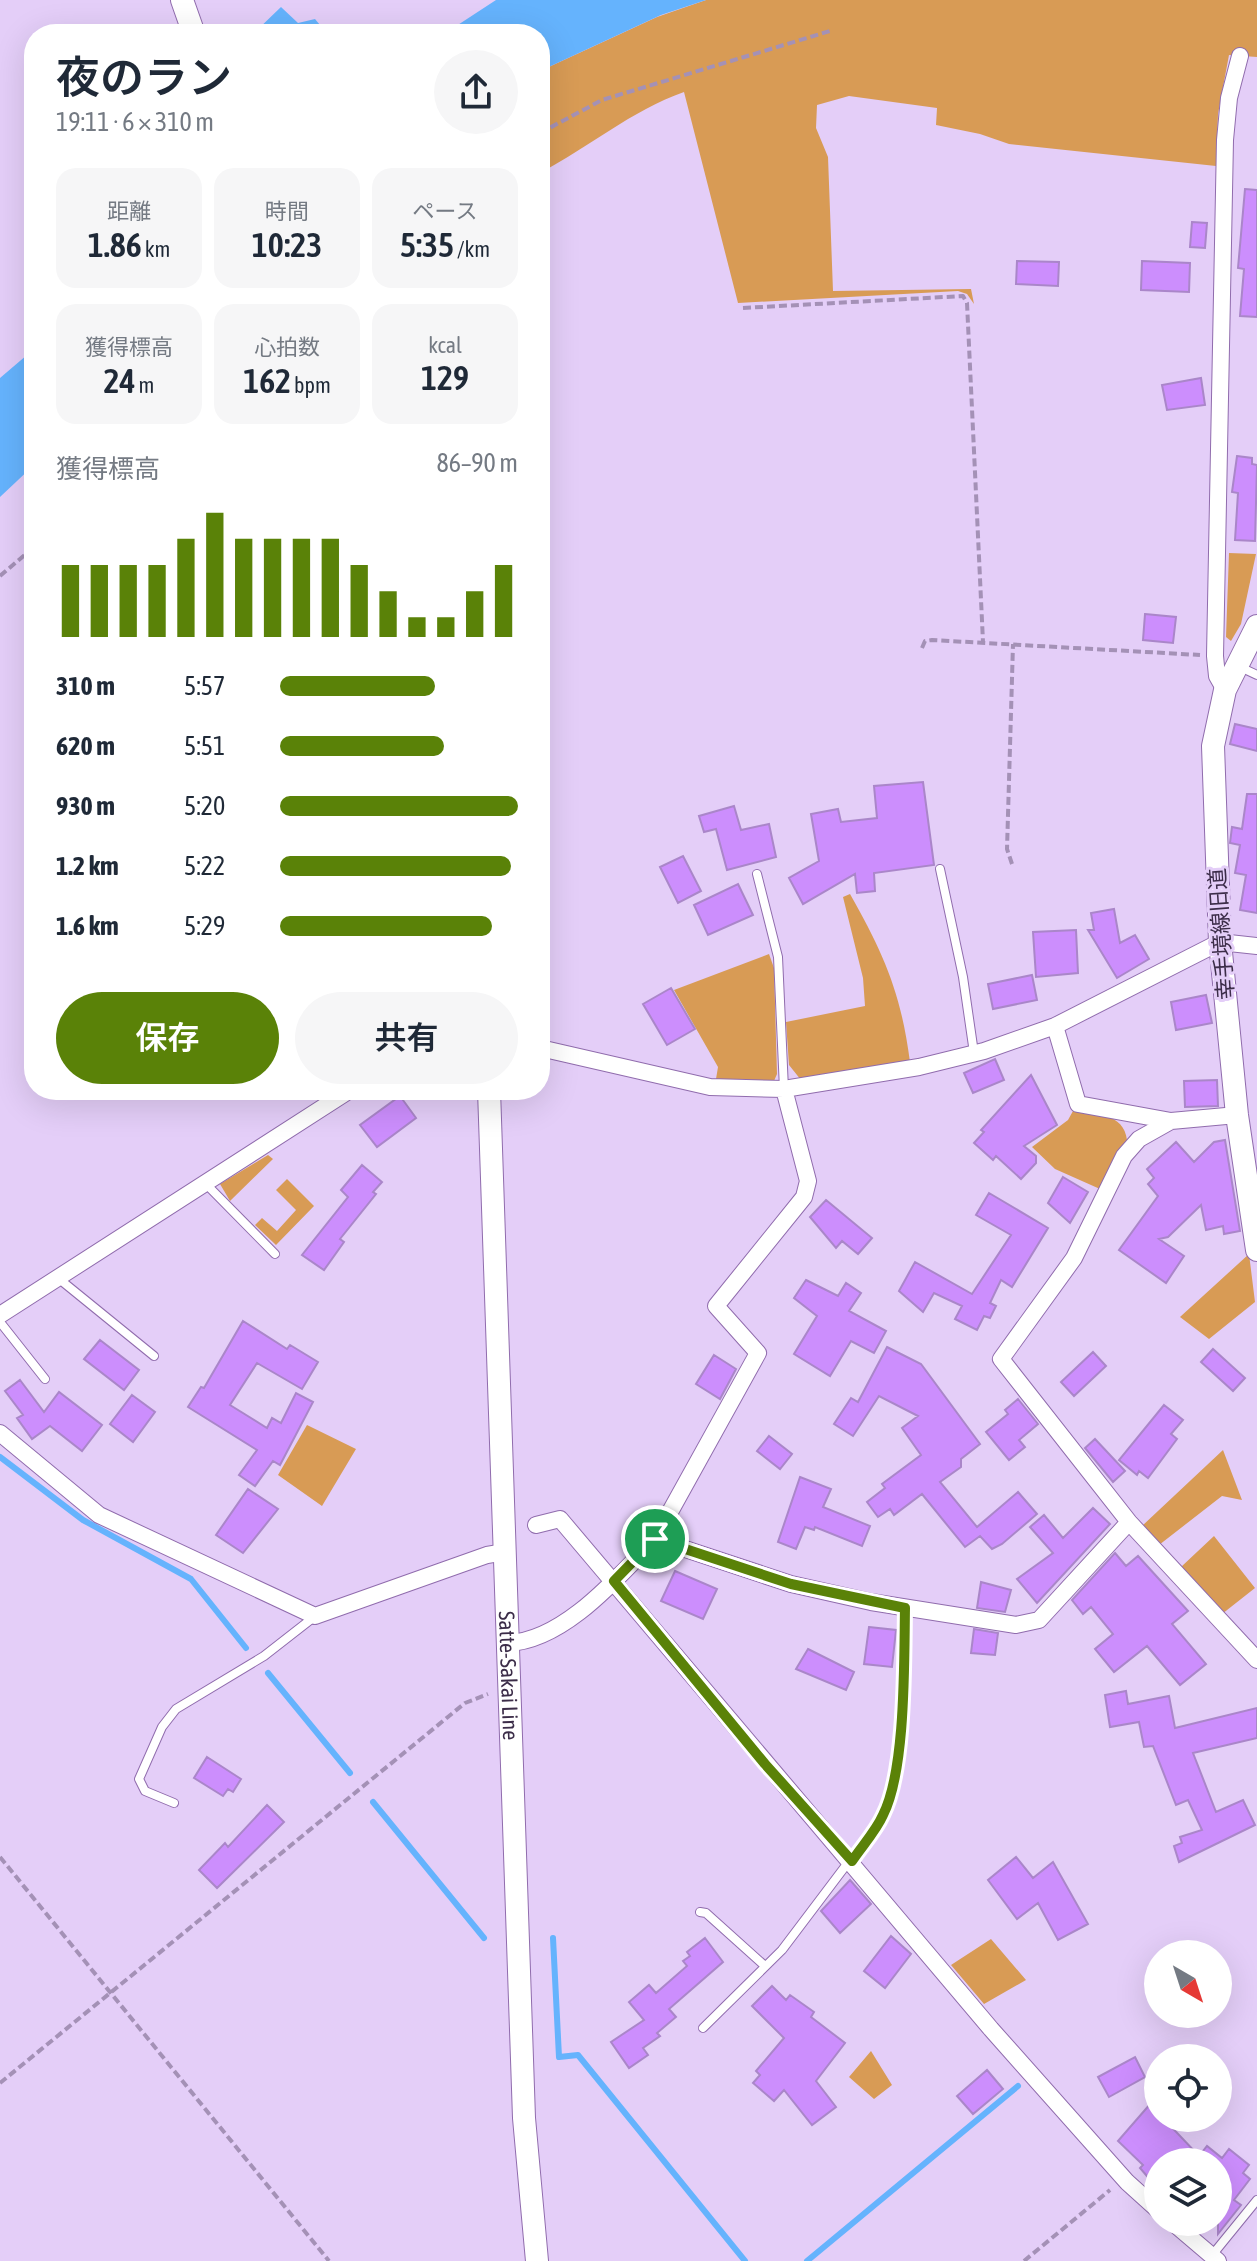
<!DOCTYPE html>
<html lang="ja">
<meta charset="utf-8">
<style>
:root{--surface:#fff;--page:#f6f6f7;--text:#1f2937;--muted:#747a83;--accent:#5a8208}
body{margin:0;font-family:"Asap Condensed","Noto Sans JP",sans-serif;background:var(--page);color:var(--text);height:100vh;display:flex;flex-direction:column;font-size:30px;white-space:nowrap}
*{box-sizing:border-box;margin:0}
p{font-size:26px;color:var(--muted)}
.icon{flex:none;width:44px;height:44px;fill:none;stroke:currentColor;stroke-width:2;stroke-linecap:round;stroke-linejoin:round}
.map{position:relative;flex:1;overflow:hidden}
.panel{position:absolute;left:24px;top:24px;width:526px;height:1076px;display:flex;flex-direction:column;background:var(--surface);border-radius:32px;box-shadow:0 8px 32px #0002}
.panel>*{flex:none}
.needle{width:52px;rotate:141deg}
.fabs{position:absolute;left:1144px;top:1940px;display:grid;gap:16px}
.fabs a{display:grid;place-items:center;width:88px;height:88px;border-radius:50%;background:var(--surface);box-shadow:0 8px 32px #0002;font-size:40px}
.pin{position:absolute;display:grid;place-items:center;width:68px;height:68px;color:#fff;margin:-34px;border:4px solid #fff;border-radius:50%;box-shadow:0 2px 8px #0007}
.round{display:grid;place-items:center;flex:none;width:84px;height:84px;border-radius:42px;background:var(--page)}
.headline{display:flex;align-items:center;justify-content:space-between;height:136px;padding:0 32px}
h1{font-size:44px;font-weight:600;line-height:60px}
.stats{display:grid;grid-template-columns:repeat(3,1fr);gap:12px;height:136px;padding:8px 32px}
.stats div{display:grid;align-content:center;border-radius:20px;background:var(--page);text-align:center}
.stats b{font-size:34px;font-weight:600}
.stats small{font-size:22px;font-weight:400}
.stats p{font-size:22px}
.chart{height:224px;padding:16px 32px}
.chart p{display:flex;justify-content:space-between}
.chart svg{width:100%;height:144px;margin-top:8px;stroke:var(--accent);stroke-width:6}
.primary-button{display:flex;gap:16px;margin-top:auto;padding:16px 32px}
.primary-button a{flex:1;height:92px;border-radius:48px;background:var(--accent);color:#fff;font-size:32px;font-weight:600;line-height:92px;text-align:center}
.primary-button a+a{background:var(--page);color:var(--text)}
ul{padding:0 32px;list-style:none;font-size:26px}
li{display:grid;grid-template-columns:128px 96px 1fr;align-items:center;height:60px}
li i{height:20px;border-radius:10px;background:var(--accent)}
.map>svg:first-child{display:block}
</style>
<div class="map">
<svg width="1257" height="2261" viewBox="0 0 1257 2261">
<rect width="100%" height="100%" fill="#e4cef8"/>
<!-- green -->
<path fill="#d89b55" d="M706,0H1257V57L1229,55L1218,114L1216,166L1009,144L980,134L936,125L937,108L849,96L817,105L816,128L828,157L833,291L971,289L974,304L967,294L958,291L738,303L684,92C631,111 589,147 540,173V71L657,17Z
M1229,553L1256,554L1241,624L1231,641L1226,637Z
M850,894C884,954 901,993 910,1062L801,1080L789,1065L786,1022L865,1006L863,978L843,897Z
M769,954L774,968L777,1074L774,1081L716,1079L718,1067L674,990Z
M1073,1111C1094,1113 1124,1113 1127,1140L1116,1155L1100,1189L1055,1169L1032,1147L1068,1120Z
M268,1155L273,1159L230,1201L220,1184Z
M287,1179L314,1206L276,1245L255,1225L262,1218L277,1231L296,1210L276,1190Z
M1249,1254L1255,1302L1209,1339L1180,1317Z
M307,1425L356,1449L322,1506L278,1475Z
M1223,1450L1242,1500L1222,1496L1159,1545L1142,1526Z
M1214,1536L1255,1588L1222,1614L1181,1567Z
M991,1939L1026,1980L984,2004L951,1965Z
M871,2051L892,2085L874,2099L849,2077Z"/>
<!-- water -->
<path fill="#65b3fd" d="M496,0H706L661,15L540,71V34H444Z
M281,7L298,23L315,19L320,25L319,34H253Z
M34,349V465L0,497V378Z"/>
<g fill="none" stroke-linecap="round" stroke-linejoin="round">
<!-- stream -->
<path stroke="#65b3fd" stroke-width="6" d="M0,1457L83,1520L191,1579L246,1648
M268,1673L350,1773
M373,1802L484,1938
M553,1938L559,2057L578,2055L745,2261
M807,2261L1018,2086"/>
</g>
<!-- building -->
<path fill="#cc8efd" stroke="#aa86c9" stroke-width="2" d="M1245,189L1257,190V317L1240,316L1244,269L1238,268Z
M1192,222L1207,223L1205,248L1190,247Z
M1017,261L1059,262L1058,286L1016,284Z
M1142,261L1190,263L1189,292L1141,290Z
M1201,378L1205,405L1167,410L1162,385Z
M1237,456L1252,458V464L1257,465L1255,541L1235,540L1238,493L1232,492Z
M1145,614L1176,617L1173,643L1143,640Z
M1235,724L1257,729V751L1230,744Z
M923,782L934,865L874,873L875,891L857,893L855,874L803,904L789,878L819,861L811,814L838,809L841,822L877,818L874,786Z
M1247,794H1257V913L1240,910L1246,875L1235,873L1240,845L1230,843L1232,827L1242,829Z
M734,806L741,830L769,824L776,857L727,870L716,829L704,832L699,816Z
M683,856L701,891L678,903L660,867Z
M738,884L753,915L708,935L694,905Z
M1114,909L1120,943L1135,935L1149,959L1117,978L1088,930H1094L1091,913Z
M1076,930L1078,973L1036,977L1033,932Z
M1032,975L1037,1000L993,1009L988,984Z
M671,988L695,1029L667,1045L643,1004Z
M1206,995L1212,1023L1176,1030L1171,1002Z
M995,1059L1004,1080L973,1093L964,1073Z
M1031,1075L1057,1125L1024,1146L1036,1156V1163L1021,1179L996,1156L993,1160L974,1143L984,1132L981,1130Z
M1217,1080L1218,1106L1185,1107L1184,1081Z
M400,1096L416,1118L377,1147L360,1125Z
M1225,1140L1240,1231L1224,1234L1223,1226L1206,1230L1201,1205L1168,1237L1159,1239L1184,1256L1166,1283L1119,1250L1158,1196L1148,1184L1154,1178L1147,1169L1176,1142L1194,1162L1214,1142Z
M362,1165L382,1182L373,1192L376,1194L340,1239L344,1242L324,1270L302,1255L348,1197L341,1190Z
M1063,1177L1088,1192L1070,1223L1048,1203Z
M989,1193L1048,1228L1012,1287L1001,1280L990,1303L996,1306L990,1318L984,1316L977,1330L955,1319L962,1306L934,1293L923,1312L899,1291L915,1262L972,1294L1011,1235L976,1215Z
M826,1200L872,1238L858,1254L842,1241L836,1248L810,1217Z
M806,1280L838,1296L846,1283L861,1293L849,1311L886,1331L874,1353L851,1341L830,1376L794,1354L817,1316L794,1298Z
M243,1321L287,1349L290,1345L318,1362L302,1389L257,1363L230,1405L267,1428L272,1418L281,1423L296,1393L313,1402L280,1465L273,1461L255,1486L239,1475L257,1450L188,1407L201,1387L204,1388Z
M100,1340L139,1370L124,1390L84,1359Z
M887,1347L921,1364L980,1444L961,1459V1467L940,1482L977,1527L1018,1492L1037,1514L1002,1544L992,1549L980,1536L965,1547L922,1494L894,1515L890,1509L878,1517L867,1502L885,1488L882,1484L921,1455L902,1428L918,1416L879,1396L853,1436L834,1424L851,1398L858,1402Z
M1213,1349L1245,1378L1233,1391L1201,1362Z
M1093,1352L1106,1366L1074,1396L1061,1382Z
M714,1355L736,1369L720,1399L696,1384Z
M20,1380L44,1412L59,1392L102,1425L82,1451L50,1426L32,1439L17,1418L23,1415L5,1391Z
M132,1395L155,1412L133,1442L110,1424Z
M1018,1399L1038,1424L1019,1440L1025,1447L1009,1460L986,1432L1008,1414L1005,1410Z
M1164,1405L1183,1420L1171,1434L1177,1439L1148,1478L1139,1471L1137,1475L1119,1460Z
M769,1436L792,1454L780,1469L757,1451Z
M1095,1439L1125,1471L1113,1482L1085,1448Z
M800,1477L831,1489L823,1507L870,1526L862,1546L815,1527L814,1530L805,1527L796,1549L778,1542Z
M248,1489L278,1509L243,1553L216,1535Z
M1093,1508L1110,1524L1037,1603L1017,1579L1053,1553L1030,1527L1044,1515L1063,1538Z
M1115,1553L1126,1566L1138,1556L1188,1611L1172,1624L1206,1664L1180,1685L1147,1646L1114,1672L1095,1649L1113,1634L1091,1607L1083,1614L1072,1600Z
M675,1571L717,1589L703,1619L661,1601Z
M981,1582L1011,1590L1005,1612L977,1608Z
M869,1627L896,1630L892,1667L864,1664Z
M974,1629L998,1633L995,1655L971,1653Z
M808,1649L854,1672L846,1690L796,1669Z
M1126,1691L1128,1704L1169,1696L1175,1728L1257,1708V1738L1193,1753L1216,1812L1243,1800L1255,1825L1179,1862L1174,1846L1182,1843L1180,1837L1202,1830L1188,1800L1176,1805L1153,1746L1144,1747L1139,1722L1110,1727L1105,1695Z
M207,1757L241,1779L233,1792L228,1789L223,1796L194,1778Z
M267,1805L284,1822L217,1888L199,1870L225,1843L228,1847Z
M1016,1857L1033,1878L1053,1862L1088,1924L1058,1940L1038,1903L1017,1919L988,1880Z
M850,1880L871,1904L840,1933L821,1911Z
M891,1936L911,1954L885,1988L864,1971Z
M705,1938L723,1962L669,2009L676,2017L657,2033L660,2036L643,2048L648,2055L629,2068L611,2042L644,2020L629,2002L649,1985L656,1993L687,1966L683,1961L690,1956L687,1952Z
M772,1986L786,2000L790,1995L814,2012L811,2017L845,2043L816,2081L836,2107L812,2125L784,2090L774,2101L753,2083L760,2075L756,2071L784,2038L752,2006Z
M1135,2057L1145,2077L1109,2097L1098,2077Z
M987,2070L1003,2089L973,2114L957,2096Z
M1158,2095V2118H1163L1199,2156L1207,2146L1222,2158L1229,2149L1249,2165L1243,2173L1250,2179L1234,2200L1241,2205L1218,2234V2187L1220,2189L1227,2180L1218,2173V2162H1158V2189L1140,2168L1143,2165L1118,2141Z"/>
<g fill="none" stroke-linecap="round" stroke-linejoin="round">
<!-- lane casing -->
<g stroke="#906cad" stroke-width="10">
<path id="lane" d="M1240,667L1257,675
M940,869L963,977L974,1053
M757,874L778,957L784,1089
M205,1183L275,1254
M58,1278L154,1356
M0,1322L45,1379
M174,1803L145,1791L139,1779L162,1727L176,1709L264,1656L314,1617
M700,1912L706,1913L765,1966
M703,2028L782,1950L884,1815L894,1777L903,1699L905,1608
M1213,2254L1257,2200"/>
</g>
<!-- street casing -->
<g stroke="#906cad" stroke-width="18">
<path id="street" d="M1225,690L1217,676L1215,656L1225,140L1229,98L1240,56
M1055,1026L1078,1104L1171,1121L1237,1115
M540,1048L710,1087L784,1089L919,1067L984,1051L1055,1026L1220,942L1257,946
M1171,1121L1139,1139L1124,1156L1074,1258L1001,1359L1129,1522L1257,1660
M0,1315L350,1090
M0,1433L99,1515L315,1616L487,1555L505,1552
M536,1525L560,1519L991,2029L1127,2182L1158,2210
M655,1539L758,1353L716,1306L804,1197L808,1181L784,1089
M507,1643C563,1642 618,1577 655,1539L791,1584L871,1602L1016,1625L1039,1620L1129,1522
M1172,2222L1218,2261"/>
</g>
<!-- secondary casing -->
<g stroke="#906cad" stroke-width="24">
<g id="secondary">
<path d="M182,0L194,34"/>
<path d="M1257,626L1225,690L1213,746L1220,942L1237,1115L1257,1250"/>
<path id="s1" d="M489,1090L524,2118L537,2261"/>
</g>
</g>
<!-- path -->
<path stroke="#a491b6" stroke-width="4" stroke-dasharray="8 4" stroke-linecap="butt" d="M540,133L602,100L830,31
M743,308L963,296L967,303L983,642
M0,576L34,547
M922,648L925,641L932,640L1200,655
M1012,864L1007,849L1013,644
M0,1857L329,2261
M0,2083L465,1703L488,1694
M1024,2261L1110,2190"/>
<!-- lane -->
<use href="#lane" stroke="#fff" stroke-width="8"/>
<!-- street -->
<use href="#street" stroke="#fff" stroke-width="16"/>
<!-- secondary -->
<use href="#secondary" stroke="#fff" stroke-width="22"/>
</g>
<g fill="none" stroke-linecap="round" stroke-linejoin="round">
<!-- route casing -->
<g stroke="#fff" stroke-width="16">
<path id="route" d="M655,1539L791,1584L905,1608C904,1660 906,1770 883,1815C876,1831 862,1846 852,1861L765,1764L614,1581Z"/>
</g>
<!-- route -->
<use href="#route" stroke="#5a8208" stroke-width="10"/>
</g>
<g text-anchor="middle" stroke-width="6" stroke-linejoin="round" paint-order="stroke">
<!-- street labels -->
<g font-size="22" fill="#3c2d49" stroke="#e4cef8">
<text transform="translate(1221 934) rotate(-94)" y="8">幸手境線旧道</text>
<text dy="8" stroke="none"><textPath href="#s1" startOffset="586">Satte-Sakai Line</textPath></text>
</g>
</g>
</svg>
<div class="fabs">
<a><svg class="needle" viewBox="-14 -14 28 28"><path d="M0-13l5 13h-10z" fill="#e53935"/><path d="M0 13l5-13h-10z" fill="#747a83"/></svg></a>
<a><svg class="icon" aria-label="locate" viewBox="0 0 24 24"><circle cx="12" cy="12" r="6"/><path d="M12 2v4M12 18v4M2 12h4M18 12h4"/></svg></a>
<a><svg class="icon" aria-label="layers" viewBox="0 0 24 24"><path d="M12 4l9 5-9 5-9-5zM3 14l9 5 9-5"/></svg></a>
</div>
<div class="pin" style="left:655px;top:1539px;background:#1e9e55"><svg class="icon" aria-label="arrive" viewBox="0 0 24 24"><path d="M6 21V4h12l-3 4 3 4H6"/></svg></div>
<section class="panel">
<div class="headline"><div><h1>夜のラン</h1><p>19:11 · 6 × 310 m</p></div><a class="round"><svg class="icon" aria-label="share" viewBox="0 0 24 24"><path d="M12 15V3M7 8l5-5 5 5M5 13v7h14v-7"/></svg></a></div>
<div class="stats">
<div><p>距離</p><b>1.86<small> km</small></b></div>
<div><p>時間</p><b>10:23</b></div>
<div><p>ペース</p><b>5:35<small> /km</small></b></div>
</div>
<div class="stats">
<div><p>獲得標高</p><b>24<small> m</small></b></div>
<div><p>心拍数</p><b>162<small> bpm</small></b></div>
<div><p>kcal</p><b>129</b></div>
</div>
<div class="chart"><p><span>獲得標高</span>86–90 m</p>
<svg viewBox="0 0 160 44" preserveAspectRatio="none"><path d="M5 44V22M15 44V22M25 44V22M35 44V22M45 44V14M55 44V6M65 44V14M75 44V14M85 44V14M95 44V14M105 44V22M115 44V30M125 44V38M135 44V38M145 44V30M155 44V22"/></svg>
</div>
<ul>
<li><b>310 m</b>5:57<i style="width:65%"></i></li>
<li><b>620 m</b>5:51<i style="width:69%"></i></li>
<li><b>930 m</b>5:20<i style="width:100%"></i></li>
<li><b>1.2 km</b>5:22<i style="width:97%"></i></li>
<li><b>1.6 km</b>5:29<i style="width:89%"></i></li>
</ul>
<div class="primary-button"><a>保存</a><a>共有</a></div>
</section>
</div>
